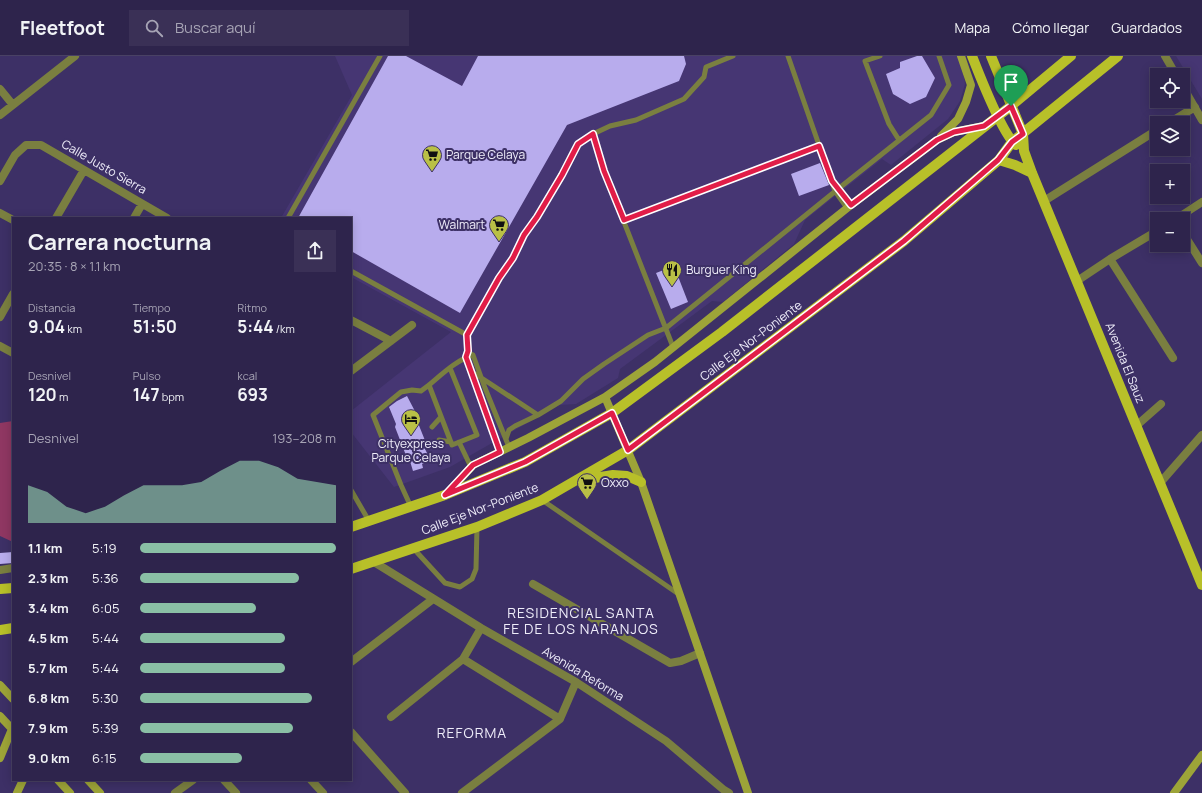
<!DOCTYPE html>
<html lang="es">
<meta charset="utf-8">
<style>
:root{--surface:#2e244c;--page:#3a3056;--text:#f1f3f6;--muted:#a7a4b5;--line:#494164;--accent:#8abfa5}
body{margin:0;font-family:Manrope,sans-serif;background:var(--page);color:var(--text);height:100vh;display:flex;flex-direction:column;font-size:15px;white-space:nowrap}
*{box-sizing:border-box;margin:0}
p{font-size:13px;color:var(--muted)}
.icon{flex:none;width:22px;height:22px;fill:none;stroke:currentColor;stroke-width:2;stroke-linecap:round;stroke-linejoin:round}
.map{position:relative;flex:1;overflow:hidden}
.drawer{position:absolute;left:12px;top:161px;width:340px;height:564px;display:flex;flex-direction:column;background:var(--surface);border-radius:0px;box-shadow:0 2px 10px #0003,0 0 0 1px var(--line)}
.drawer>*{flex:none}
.fabs{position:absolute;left:1150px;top:12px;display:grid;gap:8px}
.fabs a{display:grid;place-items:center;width:40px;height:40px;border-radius:0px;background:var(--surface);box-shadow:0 2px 10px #0003,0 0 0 1px var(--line);font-size:20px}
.pin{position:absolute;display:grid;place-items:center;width:34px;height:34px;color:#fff;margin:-41px -17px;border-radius:50% 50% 50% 0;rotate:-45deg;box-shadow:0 0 4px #0007}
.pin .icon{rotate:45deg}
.round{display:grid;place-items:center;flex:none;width:42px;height:42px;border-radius:0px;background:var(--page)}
.headline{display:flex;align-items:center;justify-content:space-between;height:68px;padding:0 16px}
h1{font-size:22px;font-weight:700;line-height:30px}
.stats{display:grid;grid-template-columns:repeat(3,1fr);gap:6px;height:68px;padding:4px 16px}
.stats div{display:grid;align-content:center}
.stats b{font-size:17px;font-weight:700}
.stats small{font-size:11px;font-weight:400}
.stats p{font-size:11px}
.chart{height:112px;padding:8px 16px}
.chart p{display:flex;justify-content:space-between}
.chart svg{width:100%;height:72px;margin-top:4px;fill:var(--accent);opacity:.7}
ul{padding:0 16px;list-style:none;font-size:13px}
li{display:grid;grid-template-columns:64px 48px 1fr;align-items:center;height:30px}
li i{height:10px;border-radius:5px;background:var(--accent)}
header{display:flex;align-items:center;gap:24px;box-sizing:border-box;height:56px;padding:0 20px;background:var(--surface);border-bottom:1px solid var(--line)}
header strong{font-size:19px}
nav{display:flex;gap:22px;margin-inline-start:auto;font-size:14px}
.search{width:280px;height:36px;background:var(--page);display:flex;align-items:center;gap:10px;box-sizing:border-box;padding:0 14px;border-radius:0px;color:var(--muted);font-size:15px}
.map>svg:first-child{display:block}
</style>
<header>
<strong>Fleetfoot</strong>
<div class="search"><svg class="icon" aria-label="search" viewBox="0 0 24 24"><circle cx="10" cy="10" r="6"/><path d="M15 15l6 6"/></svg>Buscar aquí</div>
<nav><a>Mapa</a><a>Cómo llegar</a><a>Guardados</a></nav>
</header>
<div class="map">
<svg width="1202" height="737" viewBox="0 0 1202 737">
<rect width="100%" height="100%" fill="#3d3066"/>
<!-- built -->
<path fill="#463673" d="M335,0H958L963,14L965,28L960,45L948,63L891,109L882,103L805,164L794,188L723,246L712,245L620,313L618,322L576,348L559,349L450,411L394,431L351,376V355L451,276L351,221V162H281L352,39Z
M1176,0H1202V43Z"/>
<!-- green -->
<path fill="#8f3762" d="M13,365V486L0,480V367Z"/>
<!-- building -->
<path fill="#b8aced" d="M388,0H406L462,30L478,0H684L686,8L679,25L567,69L460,257L351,195V162H298Z
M917,0H922L935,22L926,41L910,48L893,38L886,18L900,12V6Z
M820,107L829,129L799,140L791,118Z
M674,210L688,246L671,253L656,217Z
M407,340L418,361L416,362L426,387L424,391L431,405L422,408L423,412L413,415L409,402H407L395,371L396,368L389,351L397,345Z
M13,496V507L0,508V497Z"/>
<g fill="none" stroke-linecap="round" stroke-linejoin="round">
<!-- lane -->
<path stroke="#7a7f40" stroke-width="5" d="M788,0L835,135L847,152
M880,0L865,5L889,68L899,84
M593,78L610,70L636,64L684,43L704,21L706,11L733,0
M836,130L851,149
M288,162L380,0
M624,165L819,90
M351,215L467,279
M471,298L473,299L485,332L509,391
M450,312L477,379L452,389L429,329C441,319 458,303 473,299
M471,316L480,321L538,359
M432,371L441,361
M506,383L509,374L515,370L538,359L561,345L583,323L604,308L648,279L666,272L838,133L931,59L949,29L939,0
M439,384L451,386
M459,386L471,411
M500,396L466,301L468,295L467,279L499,222L513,202L524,179L537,161L562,119L578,89L593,78L604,115L673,291
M351,434L369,465
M542,444L680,539
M411,451L401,429L373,359L401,336L412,334L421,335L429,329
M413,492L445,527L460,531L472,523L476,513L477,471"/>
<!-- street -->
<path stroke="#7a7f40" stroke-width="8" d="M1165,0L1176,19
M1183,31L1202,64
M0,33L13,49
M0,59L75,0
M1169,67L1195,51
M0,125L15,99L26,89H41L167,162
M1044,145L1157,74
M0,157L13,164
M56,162L84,114
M134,162L142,148
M1176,163L1202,146
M1183,177L1202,207
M1110,203L1173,302
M1077,225L1110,203L1157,175
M0,261L13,238
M351,264L391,285
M0,290L13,297
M351,315L412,269
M1136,370L1161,348
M1160,427L1202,379
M374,506L481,572L576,626L666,685L724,734L729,737
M0,514L13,512
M533,528L670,607L681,605L700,597
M463,603L560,663
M351,606L433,543
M391,661L463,603L481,572
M351,676L405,737
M224,724L236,737
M311,724L323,737
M175,737L193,724
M462,737L560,663L576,626"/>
<!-- secondary -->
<path stroke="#9da438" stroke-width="8" d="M941,80L958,63L966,46L971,29L961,0
M605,341L641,426L748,737
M447,438L473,409L528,382L605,341L655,306L851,149L937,84L954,76L984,70
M0,629L13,643
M0,660L13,674
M0,702L12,673
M58,724L70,737
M88,724L100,737
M17,737L23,724
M1174,737L1202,699"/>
<!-- primary -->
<path stroke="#b8c029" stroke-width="10" d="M972,0C979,18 1003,79 1016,89
M991,0L1023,78L1024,95L1032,117L1202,529
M999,104L1015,109L1032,117
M582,424L613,419L627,420L641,426
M351,471L445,439L525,406L612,357L722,276L1011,50L1071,0
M351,513L477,471L542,444L628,394L904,185L999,104L1012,86L1118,0
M0,533L13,532
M0,574L13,572"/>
</g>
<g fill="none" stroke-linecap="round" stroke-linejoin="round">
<!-- route casing -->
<g stroke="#fff" stroke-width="8">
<path id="route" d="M1011,50L1023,78L1012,86L998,104L904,185L628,394L612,357L525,406L445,439L473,409L500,396L466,301L468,295L467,279L499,222L513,202L524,179L537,161L562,119L578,88L593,78L604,115L624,164L819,90L832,125L851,149L937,84L954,76L984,70Z"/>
</g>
<!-- route -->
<use href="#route" stroke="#e11d48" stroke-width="5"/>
</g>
<!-- icons -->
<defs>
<g id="supermarket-pin" transform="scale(1)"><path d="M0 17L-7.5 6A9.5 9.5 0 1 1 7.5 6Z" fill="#b9c046" stroke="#3d3066"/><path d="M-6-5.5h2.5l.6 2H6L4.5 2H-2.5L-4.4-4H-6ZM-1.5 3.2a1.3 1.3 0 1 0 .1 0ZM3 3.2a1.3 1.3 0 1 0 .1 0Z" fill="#111"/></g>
<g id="restaurant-pin" transform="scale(1)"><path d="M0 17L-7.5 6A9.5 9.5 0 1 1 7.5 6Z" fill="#b9c046" stroke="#3d3066"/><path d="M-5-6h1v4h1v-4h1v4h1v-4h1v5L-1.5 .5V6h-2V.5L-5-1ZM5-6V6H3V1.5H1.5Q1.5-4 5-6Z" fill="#111"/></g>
<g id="hotel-pin" transform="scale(1)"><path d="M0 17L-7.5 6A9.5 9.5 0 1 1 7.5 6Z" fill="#b9c046" stroke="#3d3066"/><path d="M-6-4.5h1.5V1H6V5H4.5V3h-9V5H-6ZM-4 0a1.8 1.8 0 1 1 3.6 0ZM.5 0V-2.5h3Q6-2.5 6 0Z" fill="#111"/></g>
</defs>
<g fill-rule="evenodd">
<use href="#supermarket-pin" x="432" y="99"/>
<use href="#supermarket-pin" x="499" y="169"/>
<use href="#restaurant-pin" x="672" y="214"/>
<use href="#hotel-pin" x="411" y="363"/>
<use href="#supermarket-pin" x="587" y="427"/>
</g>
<g text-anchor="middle" stroke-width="4" stroke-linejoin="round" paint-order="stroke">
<!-- poi labels -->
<g font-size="12" fill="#efedfa" stroke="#3d3066" text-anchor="start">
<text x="446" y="103">Parque Celaya</text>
<text x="485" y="173" text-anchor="end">Walmart</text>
<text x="686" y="218">Burguer King</text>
<text x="411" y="392" text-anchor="middle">Cityexpress<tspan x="411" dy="14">Parque Celaya</tspan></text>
<text x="601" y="431">Oxxo</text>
</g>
<!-- street labels -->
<g font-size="12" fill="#efedfa" stroke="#3d3066">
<text transform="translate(104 111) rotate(30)" y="4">Calle Justo Sierra</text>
<text transform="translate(751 285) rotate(-37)" y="4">Calle Eje Nor-Poniente</text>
<text transform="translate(1125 307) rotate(68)" y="4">Avenida El Sauz</text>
<text transform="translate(480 453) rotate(-21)" y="4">Calle Eje Nor-Poniente</text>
<text transform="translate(583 618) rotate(31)" y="4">Avenida Reforma</text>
</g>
<!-- quarter labels -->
<g font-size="14" letter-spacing="1" fill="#efedfa" stroke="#3d3066">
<text x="581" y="562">RESIDENCIAL SANTA<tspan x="581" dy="16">FE DE LOS NARANJOS</tspan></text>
<text x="472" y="682">REFORMA</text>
</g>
</g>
</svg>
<div class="fabs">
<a><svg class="icon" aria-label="locate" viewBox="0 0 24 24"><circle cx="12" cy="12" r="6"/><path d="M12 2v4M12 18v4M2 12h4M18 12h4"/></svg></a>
<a><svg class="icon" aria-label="layers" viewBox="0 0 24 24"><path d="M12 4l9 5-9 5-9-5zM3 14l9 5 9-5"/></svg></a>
<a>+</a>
<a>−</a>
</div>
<div class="pin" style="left:1011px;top:50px;background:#1e9e55"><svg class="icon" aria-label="arrive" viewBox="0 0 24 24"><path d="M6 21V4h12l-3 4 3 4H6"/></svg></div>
<section class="drawer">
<div class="headline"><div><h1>Carrera nocturna</h1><p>20:35 · 8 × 1.1 km</p></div><a class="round"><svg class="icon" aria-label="share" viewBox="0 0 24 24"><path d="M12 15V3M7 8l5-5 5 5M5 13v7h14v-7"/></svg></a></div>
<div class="stats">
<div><p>Distancia</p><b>9.04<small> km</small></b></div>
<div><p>Tiempo</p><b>51:50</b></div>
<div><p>Ritmo</p><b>5:44<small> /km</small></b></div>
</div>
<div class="stats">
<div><p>Desnivel</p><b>120<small> m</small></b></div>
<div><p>Pulso</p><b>147<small> bpm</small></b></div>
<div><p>kcal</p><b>693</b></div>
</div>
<div class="chart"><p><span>Desnivel</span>193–208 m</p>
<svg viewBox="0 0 160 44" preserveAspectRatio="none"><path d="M0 44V21L10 25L20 34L30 38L40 34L50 27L60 21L70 21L80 21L90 19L100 12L110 6L120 6L130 10L140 17L150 19L160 21V44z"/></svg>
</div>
<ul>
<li><b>1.1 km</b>5:19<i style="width:100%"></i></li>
<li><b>2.3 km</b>5:36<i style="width:81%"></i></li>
<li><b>3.4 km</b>6:05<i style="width:59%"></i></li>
<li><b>4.5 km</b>5:44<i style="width:74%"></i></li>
<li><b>5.7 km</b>5:44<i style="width:74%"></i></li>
<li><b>6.8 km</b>5:30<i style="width:88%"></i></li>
<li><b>7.9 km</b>5:39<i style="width:78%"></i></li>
<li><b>9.0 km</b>6:15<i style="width:52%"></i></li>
</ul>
</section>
</div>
